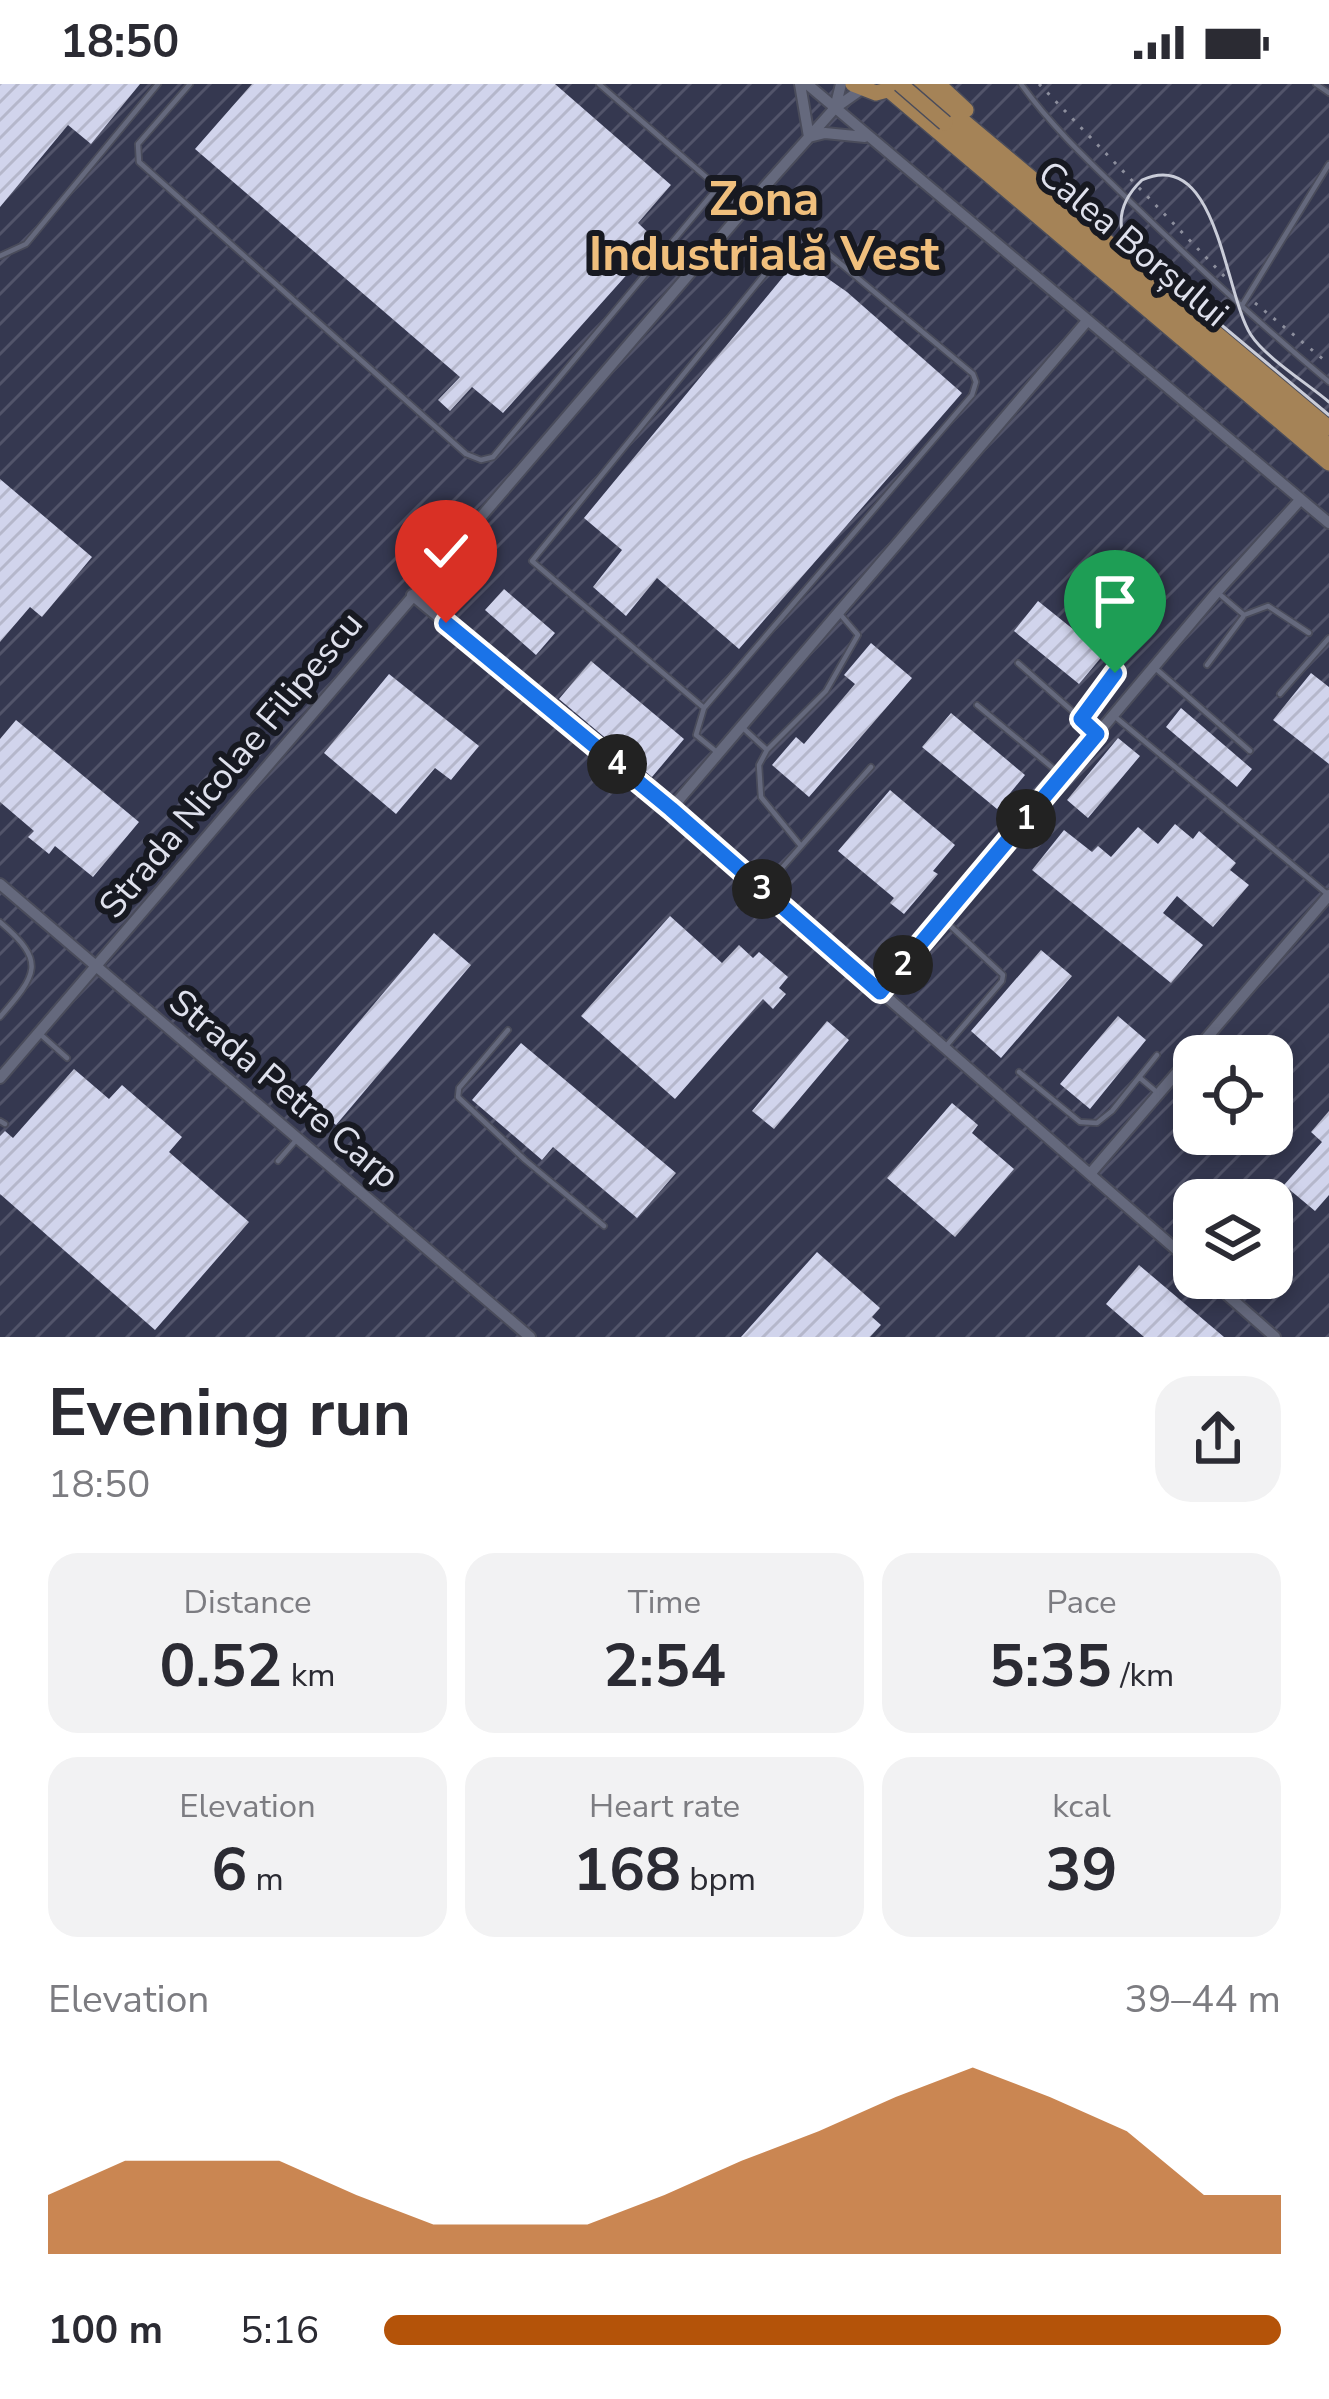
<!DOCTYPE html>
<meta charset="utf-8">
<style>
:root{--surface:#fff;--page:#f2f2f3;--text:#2b2b33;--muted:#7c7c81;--accent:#b45309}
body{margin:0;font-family:"Nunito Sans",sans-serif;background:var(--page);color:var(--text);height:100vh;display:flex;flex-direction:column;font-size:45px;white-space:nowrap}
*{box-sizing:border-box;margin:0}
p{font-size:39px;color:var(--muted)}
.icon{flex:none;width:66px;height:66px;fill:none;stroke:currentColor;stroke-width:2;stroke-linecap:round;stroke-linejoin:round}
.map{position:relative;height:1253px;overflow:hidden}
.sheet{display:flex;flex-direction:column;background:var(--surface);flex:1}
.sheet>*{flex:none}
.tools{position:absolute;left:1173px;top:951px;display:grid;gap:24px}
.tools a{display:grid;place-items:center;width:120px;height:120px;border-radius:24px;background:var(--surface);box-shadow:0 6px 18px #0003;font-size:60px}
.pin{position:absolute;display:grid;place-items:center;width:102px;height:102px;color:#fff;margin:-123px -51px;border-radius:50% 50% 50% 0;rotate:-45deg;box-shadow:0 0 12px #0007}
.pin .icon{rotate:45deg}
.km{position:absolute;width:60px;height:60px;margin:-30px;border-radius:50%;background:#222;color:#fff;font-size:33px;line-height:60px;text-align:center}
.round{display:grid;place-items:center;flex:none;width:126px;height:126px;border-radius:36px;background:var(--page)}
.headline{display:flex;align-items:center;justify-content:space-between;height:204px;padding:0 48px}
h1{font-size:66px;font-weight:700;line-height:90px}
.stats{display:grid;grid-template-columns:repeat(3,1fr);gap:18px;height:204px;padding:12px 48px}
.stats div{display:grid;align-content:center;border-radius:30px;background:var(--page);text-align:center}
.stats b{font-size:60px;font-weight:700}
.stats small{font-size:33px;font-weight:400}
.stats p{font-size:33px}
.chart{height:336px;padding:24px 48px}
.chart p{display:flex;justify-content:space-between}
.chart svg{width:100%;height:216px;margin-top:12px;fill:var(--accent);opacity:.7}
ul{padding:0 48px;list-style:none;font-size:39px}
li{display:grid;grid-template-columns:192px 144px 1fr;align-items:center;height:90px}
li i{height:30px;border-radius:15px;background:var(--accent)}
.status{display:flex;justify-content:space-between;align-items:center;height:84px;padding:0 60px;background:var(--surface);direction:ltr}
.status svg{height:33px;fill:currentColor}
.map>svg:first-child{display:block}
</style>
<div class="status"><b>18:50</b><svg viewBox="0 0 49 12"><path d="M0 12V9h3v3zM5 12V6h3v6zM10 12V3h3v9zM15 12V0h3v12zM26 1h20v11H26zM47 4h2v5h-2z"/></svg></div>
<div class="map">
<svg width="1329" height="1253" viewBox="0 0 1329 1253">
<defs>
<pattern id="industrial-furrows" width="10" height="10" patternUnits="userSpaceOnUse" patternTransform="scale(3)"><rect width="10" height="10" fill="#353850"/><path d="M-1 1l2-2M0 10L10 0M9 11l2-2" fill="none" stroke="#52546a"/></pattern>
<pattern id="building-hatch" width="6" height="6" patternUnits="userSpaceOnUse" patternTransform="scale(3)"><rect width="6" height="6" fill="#d1d4ec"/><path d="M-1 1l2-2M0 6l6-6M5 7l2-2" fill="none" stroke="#b5b7cb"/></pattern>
</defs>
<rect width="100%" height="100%" fill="#2d3042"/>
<!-- industrial -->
<path fill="url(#industrial-furrows)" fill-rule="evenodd" d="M0,0H1329V1253H0ZM1194,972H1272V1050H1194ZM1194,1116H1272V1194H1194Z"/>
<!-- building -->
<path fill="url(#building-hatch)" d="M0,0H140L91,60L68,41L0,123Z
M252,0H555L671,101L638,139L657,157L503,329L472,303L450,327L438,316L460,293L195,65Z
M807,180L847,208L962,309L739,565L657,494L626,532L593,503L622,466L584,434L788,187Z
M0,395L92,473L42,533L30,523L0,558Z
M504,505L555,549L536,571L485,526Z
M1038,517L1104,570L1079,600L1014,547Z
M871,559L912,594L809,713L772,681L796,653L804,660L855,600L844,591Z
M591,577L684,655L652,693L559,615Z
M1311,589L1329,603V680L1273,636Z
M389,590L479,662L451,696L435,684L396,730L324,669Z
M1181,624L1252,685L1237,703L1166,643Z
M951,629L1025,691L997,725L922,663Z
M16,636L139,738L93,793L55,762L49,770L28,753L34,747L0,718V655Z
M1118,654L1140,672L1088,734L1067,716Z
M890,706L955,761L933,787L938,790L904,830L890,819L894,814L838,767Z
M1175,740L1193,755L1199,747L1236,779L1230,786L1249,801L1213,843L1177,812L1163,829L1203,861L1171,899L1032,786L1064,746L1092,768L1098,762L1111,773L1138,743L1158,760Z
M670,832L722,879L739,861L753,874L759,868L788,893L779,904L786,910L773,925L763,915L675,1015L581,932Z
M434,849L471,881L336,1041L298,1010Z
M1041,866L1072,892L1001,974L971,947Z
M1118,932L1146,956L1090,1025L1060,1000Z
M827,937L849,956L774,1045L752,1027Z
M521,959L676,1089L637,1134L553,1063L542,1076L472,1016Z
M74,985L109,1015L122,1001L182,1053L169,1068L249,1138L155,1246L0,1110V1052L5,1047L13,1054Z
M952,1019L978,1041L972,1049L1014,1085L955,1153L887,1094Z
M1329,1027V1111L1315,1127L1284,1101L1322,1058L1311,1048Z
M817,1168L880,1224L872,1233L881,1241L870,1253H741Z
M1139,1181L1224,1253H1144L1106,1220Z"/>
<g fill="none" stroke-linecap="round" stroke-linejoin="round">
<!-- service casing -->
<g stroke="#4a4c5b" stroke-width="8">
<path id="service" d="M190,0L138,60L139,78L466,370L481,376L493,373L718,103
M599,0L744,126
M1021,0C1055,47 1094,82 1135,122C1198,183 1262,242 1329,298
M1316,0L1329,9
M0,172L26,160L158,0
M1241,223L1329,80
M1217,508L1244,531L1268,522L1309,549
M1018,579L1095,647
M1207,581L1243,533
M1154,583L1250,667
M1280,610L1329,554
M977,621L1060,690
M704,624L532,477L777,175C793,162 805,162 824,166L973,290L976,298L972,311L704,624L696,651L718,669
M1113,631L1325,808
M1081,635L1115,589
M742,643L767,666
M801,762L761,713L759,681L767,666L826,607L858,551L840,530
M766,802L871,683
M942,834L1003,891L1002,897L947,961
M0,838C47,878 37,890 0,933
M508,946L459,1004L458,1013L525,1076L604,1142
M39,949L67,974
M1019,988L1080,1038L1097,1039L1112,1027L1157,971
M1140,994L1159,1010
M0,1037L5,1040
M278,1077L298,1054"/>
</g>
<!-- minor casing -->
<g stroke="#4a4c5b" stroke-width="14">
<path id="minor" d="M800,0L809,53L825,49L865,53
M807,0L1329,439
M835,24L841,0
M412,511L671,725L1194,1181
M671,725L1087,237
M0,800L530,1253
M880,908L1217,508L1300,416
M0,994L744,126L835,24L862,5
M1090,1090L1329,811
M1208,1194L1275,1253"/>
</g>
<!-- primary casing -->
<g stroke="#4a4c5b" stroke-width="18">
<path id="primary" d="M853,0L876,9L895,4
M919,0L1329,344
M938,0L966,26
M890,7L1329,379
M947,41L1329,362"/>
</g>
<!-- path -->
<path stroke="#8d8f9e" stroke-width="3" stroke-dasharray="3 9" stroke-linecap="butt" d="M1039,0L1225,193
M1255,219L1329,280"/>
<!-- service -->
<use href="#service" stroke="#65697d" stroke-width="4.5"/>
<!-- minor -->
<use href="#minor" stroke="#65697d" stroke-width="10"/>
<!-- primary -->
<use href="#primary" stroke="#a58357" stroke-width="15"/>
<!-- tram -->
<path stroke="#cacdd9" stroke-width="3" d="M1329,318C1308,300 1265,273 1251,251C1224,209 1218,62 1142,96C1122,115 1115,137 1127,162L1329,331"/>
<!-- primary-bridge casing -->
<g stroke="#4a4c5b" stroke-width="18" stroke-linecap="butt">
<path id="primary-bridge" d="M900,0L945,39"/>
</g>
<!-- primary-bridge -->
<use href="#primary-bridge" stroke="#a58357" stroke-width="15"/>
</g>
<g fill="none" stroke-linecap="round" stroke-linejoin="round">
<!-- route casing -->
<g stroke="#fff" stroke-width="24">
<path id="route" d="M446,539L671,725L880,908L1097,650L1081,635L1115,589"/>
</g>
<!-- route -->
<use href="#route" stroke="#1a73e8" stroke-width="15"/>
</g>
<g text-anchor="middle" stroke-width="12" stroke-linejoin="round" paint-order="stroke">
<!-- street labels -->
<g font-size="36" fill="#dfe1ed" stroke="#171921">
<text transform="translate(1134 159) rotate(40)" y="13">Calea Borșului</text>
<text transform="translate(230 680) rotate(-50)" y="13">Strada Nicolae Filipescu</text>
<text transform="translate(285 1004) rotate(40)" y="13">Strada Petre Carp</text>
</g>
<!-- district labels -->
<g font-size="48" font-weight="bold" fill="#f0bf7d" stroke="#171921">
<text x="764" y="131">Zona<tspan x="764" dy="55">Industrială Vest</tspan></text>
</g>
</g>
</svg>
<div class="tools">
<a><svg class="icon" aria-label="locate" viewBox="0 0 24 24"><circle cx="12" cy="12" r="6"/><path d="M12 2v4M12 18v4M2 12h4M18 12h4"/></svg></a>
<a><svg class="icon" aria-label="layers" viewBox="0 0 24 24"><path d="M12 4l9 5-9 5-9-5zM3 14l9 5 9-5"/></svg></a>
</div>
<div class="pin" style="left:1115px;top:589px;background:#1e9e55"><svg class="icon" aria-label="arrive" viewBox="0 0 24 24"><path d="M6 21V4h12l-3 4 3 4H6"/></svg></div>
<div class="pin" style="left:446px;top:539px;background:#d93025"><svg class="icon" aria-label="check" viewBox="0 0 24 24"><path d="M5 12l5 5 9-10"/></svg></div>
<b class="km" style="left:1026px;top:735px">1</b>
<b class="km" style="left:903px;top:881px">2</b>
<b class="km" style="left:762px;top:805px">3</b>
<b class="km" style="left:617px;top:680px">4</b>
</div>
<section class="sheet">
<div class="headline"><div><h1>Evening run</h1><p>18:50</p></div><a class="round"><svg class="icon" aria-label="share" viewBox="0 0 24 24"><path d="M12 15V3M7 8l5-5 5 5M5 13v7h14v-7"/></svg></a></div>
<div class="stats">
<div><p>Distance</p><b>0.52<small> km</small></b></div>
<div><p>Time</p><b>2:54</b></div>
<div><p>Pace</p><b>5:35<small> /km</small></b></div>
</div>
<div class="stats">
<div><p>Elevation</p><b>6<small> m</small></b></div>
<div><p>Heart rate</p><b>168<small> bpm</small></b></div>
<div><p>kcal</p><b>39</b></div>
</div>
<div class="chart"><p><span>Elevation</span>39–44 m</p>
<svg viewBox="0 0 160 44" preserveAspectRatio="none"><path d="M0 44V32L10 25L20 25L30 25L40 32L50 38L60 38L70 38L80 32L90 25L100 19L110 12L120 6L130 12L140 19L150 32L160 32V44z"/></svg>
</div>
<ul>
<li><b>100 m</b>5:16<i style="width:100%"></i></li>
</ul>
</section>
